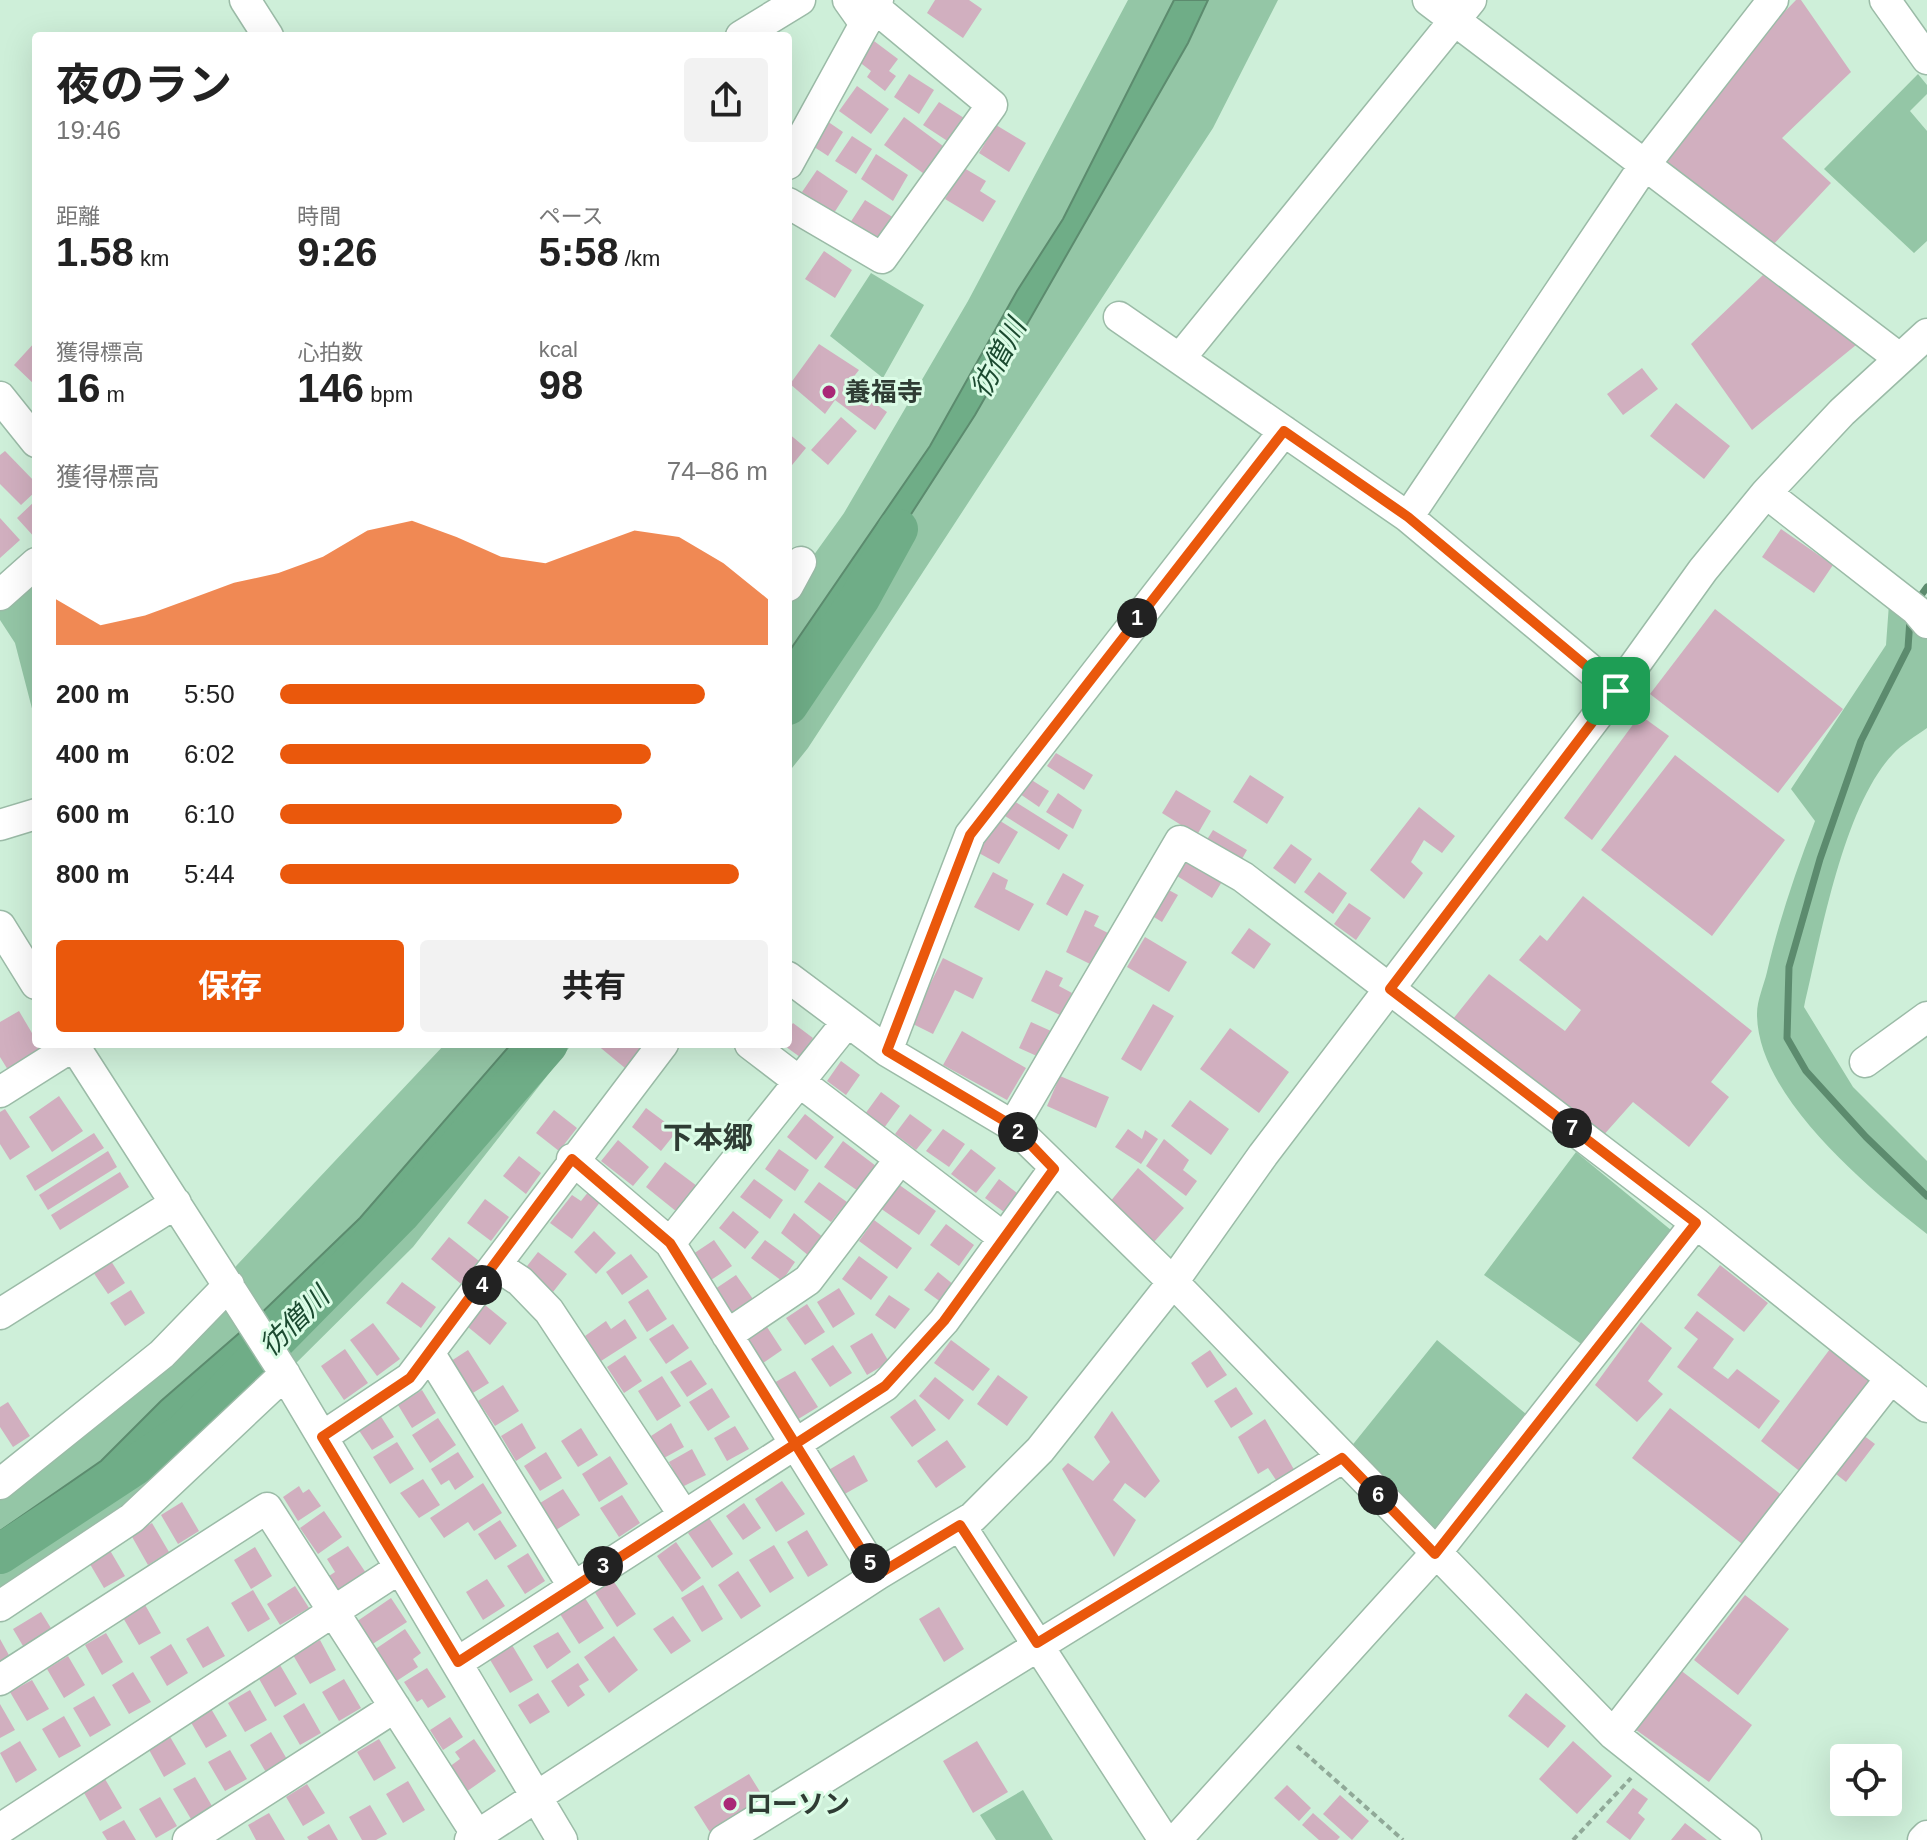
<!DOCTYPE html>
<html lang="ja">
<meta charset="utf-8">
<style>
:root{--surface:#fff;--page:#f2f2f2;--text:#222;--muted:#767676;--accent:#ea580c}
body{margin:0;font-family:Arial,"Noto Sans JP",sans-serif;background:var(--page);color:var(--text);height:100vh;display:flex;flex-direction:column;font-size:30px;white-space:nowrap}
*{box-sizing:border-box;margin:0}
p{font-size:26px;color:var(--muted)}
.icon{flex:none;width:44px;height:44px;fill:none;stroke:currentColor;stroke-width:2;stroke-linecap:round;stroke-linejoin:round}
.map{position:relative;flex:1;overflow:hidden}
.panel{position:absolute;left:32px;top:32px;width:760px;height:1016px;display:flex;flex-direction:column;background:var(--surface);border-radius:8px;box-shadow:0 8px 32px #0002}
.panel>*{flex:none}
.controls{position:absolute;left:1830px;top:1744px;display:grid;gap:16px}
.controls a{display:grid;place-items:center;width:72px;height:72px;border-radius:8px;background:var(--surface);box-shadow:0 8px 32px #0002;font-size:40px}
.pin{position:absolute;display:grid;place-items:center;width:68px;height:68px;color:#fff;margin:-34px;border-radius:16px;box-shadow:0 4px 12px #0006}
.km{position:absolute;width:40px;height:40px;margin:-20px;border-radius:50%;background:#222;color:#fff;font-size:22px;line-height:40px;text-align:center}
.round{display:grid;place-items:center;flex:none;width:84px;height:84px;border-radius:8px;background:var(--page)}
.summary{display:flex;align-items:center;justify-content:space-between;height:136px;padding:0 24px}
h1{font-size:44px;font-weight:700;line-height:60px}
.figures{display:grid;grid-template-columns:repeat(3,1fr);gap:12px;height:136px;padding:8px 24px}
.figures div{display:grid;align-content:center}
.figures b{font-size:40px;font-weight:700}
.figures small{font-size:22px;font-weight:400}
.figures p{font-size:22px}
.chart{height:224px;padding:16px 24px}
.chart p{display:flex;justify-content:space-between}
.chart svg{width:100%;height:144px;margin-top:8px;fill:var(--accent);opacity:.7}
.button{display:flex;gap:16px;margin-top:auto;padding:16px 24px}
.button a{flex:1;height:92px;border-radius:8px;background:var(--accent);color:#fff;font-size:32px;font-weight:700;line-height:92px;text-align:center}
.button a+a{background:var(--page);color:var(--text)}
ul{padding:0 24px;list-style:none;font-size:26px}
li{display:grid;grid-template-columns:128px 96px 1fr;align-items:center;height:60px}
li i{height:20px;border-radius:10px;background:var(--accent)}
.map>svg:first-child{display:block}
</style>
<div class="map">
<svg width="1927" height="1840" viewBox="0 0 1927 1840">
<rect width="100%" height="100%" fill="#ceefd9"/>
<!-- green -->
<path fill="#94c6a6" d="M1128,0H1278L1213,128L808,748L788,773V591L844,513L968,301Z
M1918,74L1927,85V94L1910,111L1927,131V241L1914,253L1824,169Z
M871,273L924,305L883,378L830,336Z
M36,577V724L15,643L0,620V595Z
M1890,590L1927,629V728C1916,736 1902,744 1893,754C1843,807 1821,936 1804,1007L1853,1087L1927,1161V1234C1867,1187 1757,1096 1757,1014C1757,1000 1764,985 1767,972C1779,920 1796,871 1815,821L1791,789L1886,645Z
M445,1044H572L413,1247L278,1381L0,1606V1481L162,1354L237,1265Z
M1576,1152L1677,1235L1594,1353L1484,1275Z
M1437,1340L1538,1424L1435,1554L1342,1458Z
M1023,1790L1053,1840H996L980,1815Z"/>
<!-- water -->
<path fill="#6fad87" stroke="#5c8b6e" stroke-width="2" d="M1174,0H1208L1188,43L975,415L788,705V653L930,446L1017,291L1063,219Z
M511,1044H547L358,1257L245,1373L0,1571V1531L101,1461L161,1401L252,1322L360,1218Z"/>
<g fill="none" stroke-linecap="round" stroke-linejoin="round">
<!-- stream -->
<path stroke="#5c8b6e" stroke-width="7" d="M1917,601L1927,587
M1910,619L1908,648L1861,741L1820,859L1789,967L1787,1038L1806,1071L1866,1137L1927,1196"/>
<!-- river -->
<path stroke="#6fad87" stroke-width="40" d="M788,705L860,598L898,529
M0,1554L184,1433L400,1214L548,1044"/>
</g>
<!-- building -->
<path fill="#d1afbf" d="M935,0H969L982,9L963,38L927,13Z
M1796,0H1801L1851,72L1782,138L1831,183L1771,247L1661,158L1732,66Z
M874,41L898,59L889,71L896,76L885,91L867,77L871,71L858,61Z
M909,74L934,90L919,114L894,97Z
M857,86L889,109L871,134L839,111Z
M939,102L964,118L949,142L923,125Z
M904,117L947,149L927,176L884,145Z
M824,119L843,132L828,156L808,143Z
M996,125L1026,143L1009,172L979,153Z
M852,136L872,149L856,174L835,161Z
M876,154L908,175L893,201L861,179Z
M964,168L986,181L980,191L996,201L983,222L945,199Z
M817,170L848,191L834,213L802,192Z
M865,200L894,218L876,245L848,226Z
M824,251L852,270L835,298L805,279Z
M1763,275L1856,345L1752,430L1691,344Z
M36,341V386L14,365Z
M819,344L859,370L848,384L887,412L875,430L835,400L825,414L790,384Z
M1642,368L1658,389L1623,415L1607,394Z
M1676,403L1730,446L1704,479L1650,436Z
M841,417L857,431L828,465L811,450Z
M788,433L806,448L788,470Z
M5,451L36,483V491L21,505L0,484V455Z
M36,500V539L17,518Z
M0,518L20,540L0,558Z
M1781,529L1833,565L1814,593L1762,557Z
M1715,609L1843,709L1778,793L1650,694Z
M1640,715L1669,736L1592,840L1564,818Z
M1056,753L1093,775L1084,790L1047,766Z
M1675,755L1785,840L1712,936L1601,850Z
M1250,775L1284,797L1267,824L1233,802Z
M1030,779L1049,791L1039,807L1020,794Z
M1176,790L1211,811L1197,835L1162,813Z
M1058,793L1082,810L1073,829L1046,812Z
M1014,801L1068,835L1059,850L1005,816Z
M1419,807L1455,836L1442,853L1424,840L1411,862L1423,873L1404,899L1370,870Z
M997,819L1018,832L999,864L977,852Z
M1213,830L1247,850L1238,866L1203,846Z
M1291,844L1312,859L1295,884L1273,868Z
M1185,856L1223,880L1212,898L1174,874Z
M993,872L1008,880L1005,889L1034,904L1019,931L974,907Z
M1319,872L1347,893L1333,914L1304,892Z
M1063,873L1084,885L1067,916L1046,904Z
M1165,888L1178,895L1162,922L1149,914Z
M1583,896L1752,1031L1711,1082L1729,1097L1689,1147L1633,1102L1601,1138L1453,1019L1489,974L1565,1031L1581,1010L1519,960L1540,935L1547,941Z
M1349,903L1371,918L1356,940L1334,924Z
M1085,910L1099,916L1094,926L1114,936L1098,968L1066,952Z
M1249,928L1271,944L1254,969L1231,953Z
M1145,937L1187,962L1169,992L1127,967Z
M943,958L983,978L973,999L955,990L933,1034L911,1023Z
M1046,970L1063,978L1059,986L1072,993L1060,1015L1031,1001Z
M1153,1004L1174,1016L1141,1071L1121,1059Z
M19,1011L42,1050L8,1070L0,1057V1022Z
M1031,1022L1051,1031L1039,1057L1019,1048Z
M793,1023L813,1038L800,1057L782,1044H788V1030Z
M1230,1028L1289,1072L1259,1113L1200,1069Z
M962,1031L1026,1068L1007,1100L943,1065Z
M596,1044H644L625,1068Z
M841,1061L860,1075L846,1095L827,1081Z
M1060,1076L1109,1097L1096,1128L1047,1106Z
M881,1092L900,1106L884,1128L865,1114Z
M59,1096L83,1131L52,1152L29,1117Z
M1190,1100L1229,1129L1211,1155L1171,1126Z
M646,1108L677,1131L661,1151L632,1127Z
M5,1109L30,1147L10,1160L0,1144V1112Z
M554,1110L577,1128L559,1151L536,1133Z
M805,1114L834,1137L816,1160L787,1137Z
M910,1114L932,1130L916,1150L895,1134Z
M943,1129L965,1144L949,1167L926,1151Z
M1128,1129L1142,1139L1145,1130L1158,1139L1141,1164L1115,1147Z
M94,1133L104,1148L35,1191L26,1176Z
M1164,1139L1189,1160L1183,1170L1197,1181L1186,1196L1146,1166Z
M618,1140L649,1167L633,1186L601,1161Z
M843,1141L876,1166L858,1191L824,1167Z
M779,1149L809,1170L795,1191L765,1169Z
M971,1149L996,1168L976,1193L951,1174Z
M108,1151L117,1167L48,1210L39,1195Z
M519,1156L541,1173L526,1194L503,1176Z
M665,1162L697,1186L677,1212L646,1187Z
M1138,1168L1184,1208L1154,1242L1109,1203Z
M120,1172L129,1187L60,1230L51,1215Z
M754,1179L783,1200L770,1219L740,1197Z
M999,1179L1021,1196L1008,1215L985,1198Z
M819,1182L847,1202L831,1222L804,1202Z
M898,1184L936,1211L919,1235L880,1208Z
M589,1191L601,1201L572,1239L550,1223L572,1195L581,1201Z
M485,1199L509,1217L491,1241L467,1223Z
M733,1211L759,1232L745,1249L719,1228Z
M794,1213L825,1239L809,1256L781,1233Z
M874,1220L912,1248L897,1269L859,1241Z
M946,1224L974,1245L959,1266L930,1245Z
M594,1231L616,1253L596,1274L574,1252Z
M449,1237L479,1261L461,1284L431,1259Z
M714,1240L732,1266L711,1280L693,1254Z
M765,1240L795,1262L782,1281L751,1258Z
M538,1252L567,1274L553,1292L524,1270Z
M631,1254L648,1277L622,1295L606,1272Z
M859,1256L888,1277L871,1300L842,1279Z
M111,1261L125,1283L108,1294L93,1272Z
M1720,1265L1768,1303L1744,1332L1697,1295Z
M938,1272L954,1285L941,1302L924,1290Z
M736,1275L753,1299L732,1314L715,1289Z
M402,1282L436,1307L421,1328L386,1303Z
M839,1288L855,1314L833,1328L817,1302Z
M648,1289L667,1319L647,1332L628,1302Z
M131,1290L145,1313L125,1326L110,1303Z
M889,1295L910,1309L895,1329L875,1315Z
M807,1304L825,1332L805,1345L786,1318Z
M485,1305L507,1323L490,1345L468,1327Z
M1697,1311L1734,1339L1713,1368L1728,1379L1737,1369L1780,1401L1759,1429L1677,1367L1698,1339L1684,1328Z
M625,1319L637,1338L601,1361L585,1336L606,1321L611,1329Z
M1641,1322L1672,1348L1648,1381L1663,1394L1637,1422L1595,1385Z
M373,1323L400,1359L377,1376L350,1340Z
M673,1324L689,1348L666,1364L649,1339Z
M767,1327L782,1350L760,1365L744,1341Z
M872,1333L889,1362L867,1375L850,1346Z
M951,1340L990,1369L973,1391L934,1363Z
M833,1345L852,1373L830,1387L811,1359Z
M345,1349L368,1383L344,1400L321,1366Z
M1830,1349L1872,1381L1802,1473L1761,1441Z
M468,1350L489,1383L468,1396L448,1363Z
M1210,1350L1227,1375L1207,1388L1191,1363Z
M625,1355L642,1381L624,1393L607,1367Z
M691,1360L707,1384L687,1397L670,1372Z
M795,1371L818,1407L795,1421L772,1384Z
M998,1375L1028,1397L1007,1426L977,1404Z
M662,1376L681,1406L657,1421L638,1391Z
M935,1377L964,1400L949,1420L919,1396Z
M503,1385L519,1411L495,1426L478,1401Z
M1236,1387L1253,1414L1231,1428L1214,1401Z
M712,1388L730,1417L708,1431L689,1402Z
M422,1390L436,1413L412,1428L398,1405Z
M915,1399L936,1430L912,1447L890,1417Z
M8,1402L30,1436L13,1447L0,1427V1407Z
M1670,1408L1793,1504L1755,1554L1632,1458Z
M1112,1411L1160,1481L1145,1498L1125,1483L1113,1500L1136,1520L1114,1557L1062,1469L1068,1463L1093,1481L1110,1462L1094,1437Z
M380,1415L394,1437L372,1450L358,1429Z
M438,1418L456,1445L430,1463L412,1435Z
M1265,1419L1296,1473L1278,1483L1268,1468L1258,1474L1238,1437Z
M522,1423L536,1448L516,1461L501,1436Z
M671,1423L684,1447L664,1458L651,1436Z
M735,1426L749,1449L727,1461L714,1438Z
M581,1428L598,1455L578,1467L561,1441Z
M1859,1432L1875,1444L1846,1482L1831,1470Z
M947,1440L966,1467L936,1488L917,1461Z
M397,1442L414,1469L390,1484L373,1457Z
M692,1449L706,1475L682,1487L669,1462Z
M458,1452L474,1477L455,1490L449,1480L441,1485L431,1469Z
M546,1452L562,1478L540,1491L524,1466Z
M854,1455L868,1481L841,1496L827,1471Z
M610,1456L628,1484L599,1502L582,1474Z
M423,1479L440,1505L419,1518L400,1493Z
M782,1481L805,1514L776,1532L755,1499Z
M483,1483L502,1513L474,1531L468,1522L444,1538L430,1518Z
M299,1486L303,1493L309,1489L321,1506L298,1521L283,1497Z
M563,1489L580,1515L556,1530L540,1503Z
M622,1495L640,1523L619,1537L600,1508Z
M182,1502L199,1531L178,1544L161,1515Z
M744,1503L761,1528L743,1540L726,1516Z
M324,1511L342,1537L318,1554L300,1528Z
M709,1518L733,1554L712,1568L688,1533Z
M500,1520L517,1546L495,1560L478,1534Z
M152,1523L169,1552L148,1565L131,1535Z
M807,1530L828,1565L808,1577L787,1542Z
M676,1542L701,1578L682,1592L657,1556Z
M774,1545L794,1578L770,1593L749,1560Z
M348,1546L366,1573L338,1591L329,1576L335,1572L327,1559Z
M108,1547L125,1576L104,1588L87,1559Z
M255,1547L272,1576L251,1589L234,1560Z
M528,1553L545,1581L525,1594L507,1566Z
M738,1571L761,1606L741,1619L718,1585Z
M487,1579L505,1606L483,1620L466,1592Z
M612,1579L636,1614L617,1627L594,1591Z
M703,1585L723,1619L702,1632L681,1598Z
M295,1586L309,1608L280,1625L267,1604Z
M253,1590L270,1619L248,1632L231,1603Z
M1745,1595L1789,1629L1738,1695L1694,1660Z
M391,1598L407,1622L371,1645L356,1622Z
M585,1598L604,1628L579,1644L560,1614Z
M144,1603L161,1633L139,1645L122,1616Z
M939,1607L964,1649L944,1662L919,1619Z
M41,1612L54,1633L26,1651L13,1629Z
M673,1616L691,1641L671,1654L653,1629Z
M208,1626L225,1656L203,1668L186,1639Z
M405,1629L421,1653L413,1659L418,1667L395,1682L374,1650Z
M558,1632L571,1652L547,1669L533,1646Z
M106,1633L123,1662L102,1675L85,1645Z
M614,1636L638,1670L609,1693L584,1657Z
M0,1639L10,1657L0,1662Z
M320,1640L336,1670L310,1684L293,1655Z
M171,1644L188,1673L167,1686L150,1657Z
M512,1645L533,1680L510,1693L489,1658Z
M68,1656L85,1685L64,1698L47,1669Z
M578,1663L589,1680L579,1686L585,1695L568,1707L551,1681Z
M280,1665L297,1694L275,1707L258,1677Z
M427,1668L446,1697L428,1708L422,1699L417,1702L404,1682Z
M1679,1669L1752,1725L1709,1782L1632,1727Z
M133,1672L151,1702L129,1714L112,1685Z
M344,1679L361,1708L339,1721L322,1692Z
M32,1680L49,1709L27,1721L10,1692Z
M250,1690L267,1720L245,1732L228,1703Z
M538,1693L550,1712L530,1724L518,1705Z
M1526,1693L1566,1726L1548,1748L1508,1716Z
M94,1696L111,1725L90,1737L73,1708Z
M304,1703L321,1733L300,1745L283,1716Z
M0,1704L15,1730L0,1738Z
M210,1707L227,1736L206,1748L189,1719Z
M64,1716L81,1746L59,1758L42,1729Z
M450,1717L463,1737L443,1750L430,1730Z
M271,1732L288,1761L267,1774L250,1745Z
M169,1735L186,1764L164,1777L148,1748Z
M379,1739L396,1768L374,1781L357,1752Z
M474,1739L496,1771L466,1792L449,1767L460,1759L455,1752Z
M20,1741L37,1770L16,1783L0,1753Z
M977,1741L1008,1792L973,1813L943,1761Z
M1573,1741L1612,1776L1577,1814L1539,1779Z
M230,1750L247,1779L225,1791L208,1762Z
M749,1774L767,1803L713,1837L694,1807Z
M195,1777L212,1806L191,1819L173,1789Z
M105,1779L122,1808L100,1821L83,1791Z
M408,1781L425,1810L403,1823L386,1794Z
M307,1784L325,1813L303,1826L286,1797Z
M1287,1785L1311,1808L1299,1821L1274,1798Z
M1633,1788L1648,1799L1638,1813L1645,1819L1630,1840L1606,1822Z
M1340,1795L1369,1821L1352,1840L1323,1814Z
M160,1797L177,1826L156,1838L139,1809Z
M370,1805L387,1834L376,1840H362L349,1817Z
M269,1813L285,1840H256L248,1825Z
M1313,1813L1340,1837L1337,1840H1319L1302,1825Z
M124,1820L136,1840H107L102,1832Z
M1685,1823L1707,1840H1671Z
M329,1824L338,1840H309L307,1837Z"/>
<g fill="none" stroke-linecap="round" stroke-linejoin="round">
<!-- minor casing -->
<g stroke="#9bbba7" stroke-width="33">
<path id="minor" d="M245,0L268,36
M848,0L865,24
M1428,0L1899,358
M1885,0L1927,59
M741,36L800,0
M788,164L878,0
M788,203L882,258L992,105L874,7
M1119,317L1408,517L1616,691
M1181,357L1471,0
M0,397L36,442
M1766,493L1916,610L1927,623
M1408,517L1646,163L1773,0
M788,586L801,562
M0,595L36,563
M0,825L36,814
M0,926L36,984
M788,977L887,1051L1013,1126L1173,1282L1613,1734L1746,1840
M73,1044L281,1368L562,1840
M750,1044L1004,1238
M887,1051L970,835L1284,431
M1865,1062L1927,1017
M0,1092L76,1044
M1013,1126L1180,841L1243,877L1696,1223L1927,1407
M572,1159L670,1243L877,1575
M670,1243L847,1022
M497,1266L520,1281L549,1311L683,1514
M0,1314L176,1203
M727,1335L808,1280L900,1159
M430,1354L573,1586
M322,1437L410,1378L663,1044
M0,1484L162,1354L229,1285
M960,1525L1164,1840
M0,1606L132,1518L285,1374
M458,1662L885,1386L944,1321L1054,1169
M0,1680L267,1508L477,1835
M1613,1734L1891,1378
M0,1829L400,1568
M188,1840L395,1707
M470,1840L877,1575L973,1517L1040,1450L1173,1282L1263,1155L1616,691L1703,570L1766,493L1842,412L1927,334
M724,1840L1342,1458
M1176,1840L1435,1554L1696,1223
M1923,1840L1927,1836"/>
</g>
<!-- path -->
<path stroke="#90a998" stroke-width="4" stroke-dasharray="6 4" stroke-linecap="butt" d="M1297,1746L1403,1840
M1573,1840L1631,1778"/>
<!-- minor -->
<use href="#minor" stroke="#fff" stroke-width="30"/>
</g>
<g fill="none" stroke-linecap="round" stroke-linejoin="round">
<!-- route casing -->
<g stroke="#fff" stroke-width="16">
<path id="route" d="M1616,691L1408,517L1284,431L970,835L887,1051L1013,1126L1054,1169L944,1321L885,1386L458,1662L322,1437L410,1378L572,1159L670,1243L877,1575L960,1525L1037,1643L1342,1458L1435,1554L1696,1223L1390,989L1616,691"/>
</g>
<!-- route -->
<use href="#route" stroke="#ea580c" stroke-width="10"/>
</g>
<!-- markers -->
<g fill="#a92876" stroke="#dbfce6" stroke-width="3">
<circle cx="829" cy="392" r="8"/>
<circle cx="730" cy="1804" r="8"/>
</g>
<g text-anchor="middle" stroke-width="6" stroke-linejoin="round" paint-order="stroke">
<!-- poi labels -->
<g font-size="26" font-weight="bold" fill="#2f3c34" stroke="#dbfce6" text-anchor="start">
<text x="845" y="401">養福寺</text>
<text x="746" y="1813">ローソン</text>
</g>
<!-- water labels -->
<g font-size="28" font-style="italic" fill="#1b4a30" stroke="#dbfce6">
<text transform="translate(998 358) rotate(-62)" y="10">彷僧川</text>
<text transform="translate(294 1321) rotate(-45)" y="10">彷僧川</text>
</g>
<!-- quarter labels -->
<g font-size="30" font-weight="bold" fill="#2f3c34" stroke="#dbfce6">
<text x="708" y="1148">下本郷</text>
</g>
</g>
</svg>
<div class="controls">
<a><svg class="icon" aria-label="locate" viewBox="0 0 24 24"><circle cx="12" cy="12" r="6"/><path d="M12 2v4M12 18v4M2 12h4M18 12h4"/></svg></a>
</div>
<div class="pin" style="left:1616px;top:691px;background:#1e9e55"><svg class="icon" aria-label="arrive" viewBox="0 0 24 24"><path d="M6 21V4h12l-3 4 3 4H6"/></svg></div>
<b class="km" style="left:1137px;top:618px">1</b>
<b class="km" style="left:1018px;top:1132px">2</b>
<b class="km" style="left:603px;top:1566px">3</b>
<b class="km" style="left:482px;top:1285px">4</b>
<b class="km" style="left:870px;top:1563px">5</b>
<b class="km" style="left:1378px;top:1495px">6</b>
<b class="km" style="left:1572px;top:1128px">7</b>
<section class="panel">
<div class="summary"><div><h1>夜のラン</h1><p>19:46</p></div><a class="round"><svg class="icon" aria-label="share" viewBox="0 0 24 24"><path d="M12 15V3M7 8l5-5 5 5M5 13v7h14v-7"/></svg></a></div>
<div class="figures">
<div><p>距離</p><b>1.58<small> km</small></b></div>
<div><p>時間</p><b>9:26</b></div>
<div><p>ペース</p><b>5:58<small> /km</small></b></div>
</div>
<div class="figures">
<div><p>獲得標高</p><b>16<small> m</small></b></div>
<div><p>心拍数</p><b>146<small> bpm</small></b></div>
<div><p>kcal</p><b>98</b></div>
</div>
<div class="chart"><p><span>獲得標高</span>74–86 m</p>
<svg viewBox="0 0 160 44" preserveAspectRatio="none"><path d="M0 44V30L10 38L20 35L30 30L40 25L50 22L60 17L70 9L80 6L90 11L100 17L110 19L120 14L130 9L140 11L150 19L160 30V44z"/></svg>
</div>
<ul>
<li><b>200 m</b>5:50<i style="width:87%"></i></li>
<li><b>400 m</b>6:02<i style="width:76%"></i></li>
<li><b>600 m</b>6:10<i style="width:70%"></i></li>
<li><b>800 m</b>5:44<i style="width:94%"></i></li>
</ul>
<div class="button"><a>保存</a><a>共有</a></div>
</section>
</div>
